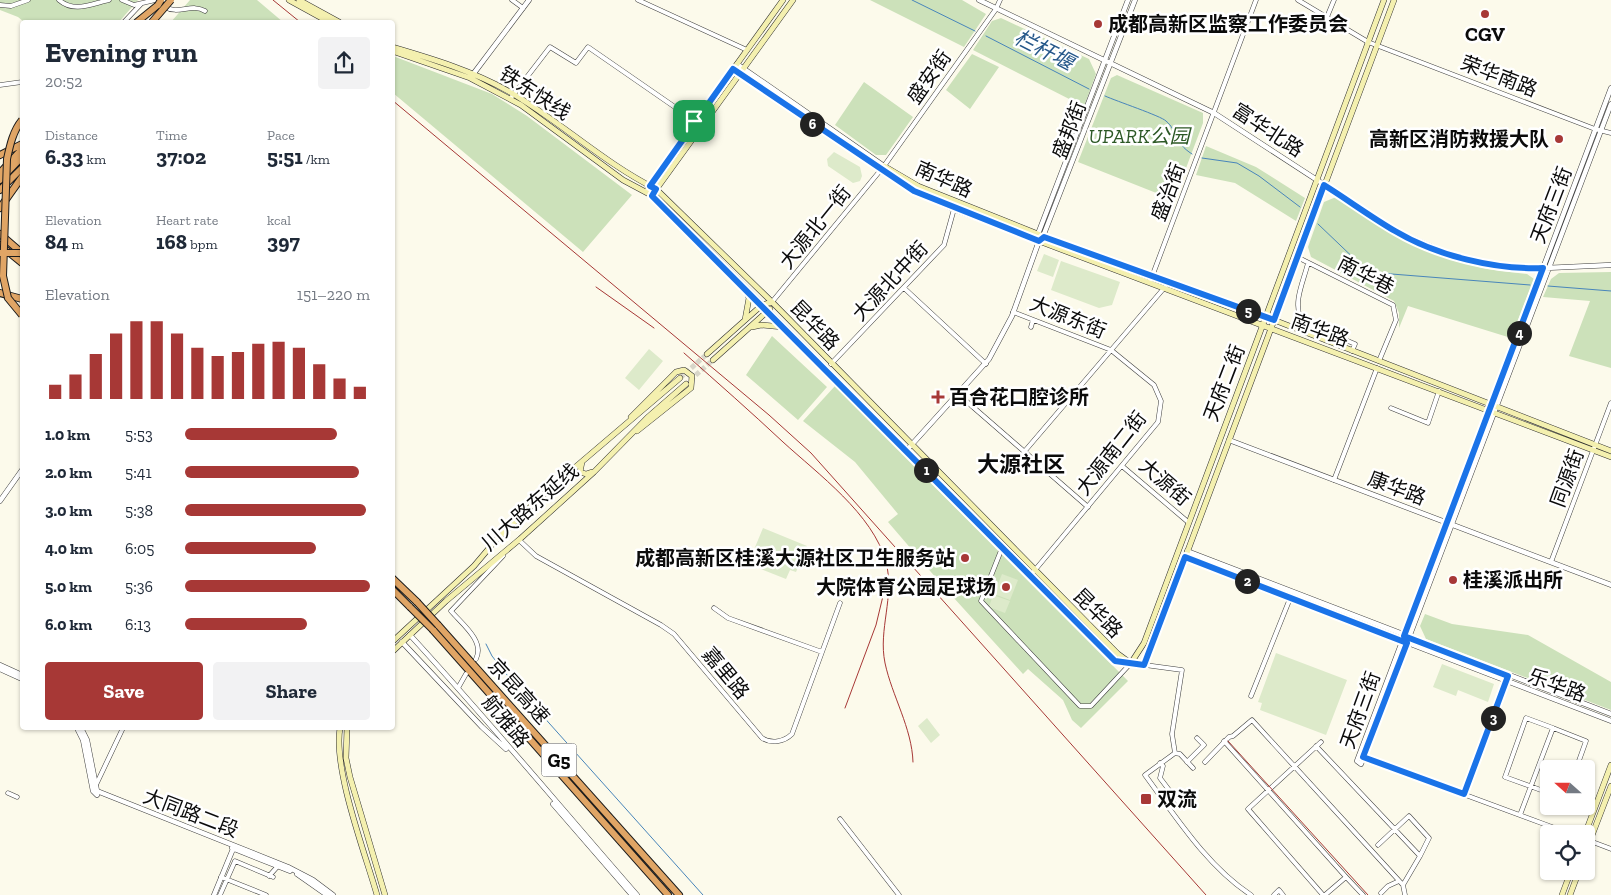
<!DOCTYPE html>
<meta charset="utf-8">
<style>
:root{--surface:#fff;--page:#f2f2f3;--text:#1f2937;--muted:#747a83;--accent:#a73836}
body{margin:0;font-family:"Zilla Slab","Noto Sans SC",serif;background:var(--page);color:var(--text);height:100vh;display:flex;flex-direction:column;font-size:19px;white-space:nowrap}
*{box-sizing:border-box;margin:0}
p{font-size:16px;color:var(--muted)}
.icon{flex:none;width:28px;height:28px;fill:none;stroke:currentColor;stroke-width:2;stroke-linecap:round;stroke-linejoin:round}
.map{position:relative;flex:1;overflow:hidden}
.side{position:absolute;left:20px;top:20px;width:375px;height:710px;display:flex;flex-direction:column;background:var(--surface);border-radius:5px;box-shadow:0 1px 4px #0004}
.side>*{flex:none}
.needle{width:32px;rotate:291deg}
.buttons{position:absolute;left:1540px;top:760px;display:grid;gap:10px}
.buttons a{display:grid;place-items:center;width:55px;height:55px;border-radius:5px;background:var(--surface);box-shadow:0 1px 4px #0004;font-size:25px}
.pin{position:absolute;display:grid;place-items:center;width:42px;height:42px;color:#fff;margin:-21px;border-radius:10px;box-shadow:0 2px 8px #0006}
.km{position:absolute;width:25px;height:25px;margin:-12px;border-radius:50%;background:#222;color:#fff;font-size:14px;line-height:25px;text-align:center}
.round{display:grid;place-items:center;flex:none;width:52px;height:52px;border-radius:5px;background:var(--page)}
.overview{display:flex;align-items:center;justify-content:space-between;height:85px;padding:0 25px}
h1{font-size:28px;font-weight:700;line-height:38px}
.stats{display:grid;grid-template-columns:repeat(3,1fr);gap:8px;height:85px;padding:5px 25px}
.stats div{display:grid;align-content:center}
.stats b{font-size:21px;font-weight:700}
.stats small{font-size:14px;font-weight:400}
.stats p{font-size:14px}
.chart{height:140px;padding:10px 25px}
.chart p{display:flex;justify-content:space-between}
.chart svg{width:100%;height:90px;margin-top:5px;stroke:var(--accent);stroke-width:6}
.action{display:flex;gap:10px;margin-top:auto;padding:10px 25px}
.action a{flex:1;height:58px;border-radius:5px;background:var(--accent);color:#fff;font-size:20px;font-weight:700;line-height:58px;text-align:center}
.action a+a{background:var(--page);color:var(--text)}
ul{padding:0 25px;list-style:none;font-size:16px}
li{display:grid;grid-template-columns:80px 60px 1fr;align-items:center;height:38px}
li i{height:12px;border-radius:6px;background:var(--accent)}
.map>svg:first-child{display:block}
</style>
<div class="map">
<svg width="1611" height="895" viewBox="0 0 1611 895">
<rect width="100%" height="100%" fill="#fcfaeb"/>
<!-- green -->
<path fill="#cce1ba" d="M0,0H138L119,22H24L18,17L0,10Z
M190,0H257L283,22H171Z
M870,0H962L986,14L964,47Z
M1001,18L1089,59L1096,74L1085,104L1081,105L973,50L992,21Z
M972,54L999,67L970,109L946,90Z
M393,56L492,94L527,116L632,195L583,252L393,93Z
M1117,75L1203,113V123L1174,200L1078,162L1111,78Z
M864,82L913,117L886,155H876L835,125Z
M1206,146L1256,167L1305,198L1296,221L1235,183L1196,175Z
M1336,197L1417,246L1455,261L1487,269L1527,274L1534,279L1511,338L1408,306L1399,328V313L1394,301L1311,257L1308,247L1324,202Z
M1611,272V368L1569,356L1590,301L1543,297L1551,279L1559,273Z
M772,336L827,387L798,420L746,375Z
M835,386L1128,681L1081,728L1072,720L1063,700L1028,669L1023,674L943,586L888,522L898,514L855,462L803,421Z
M1425,614L1452,624L1528,635L1611,682V710L1426,639L1420,626Z"/>
<!-- pitch -->
<path fill="#ddeaca" d="M834,152L860,167L862,176L860,181L853,183L828,166L827,159Z
M1044,254L1059,260L1053,277L1037,271Z
M1061,261L1120,282L1112,305L1099,308L1051,290Z
M649,349L663,361L639,390L625,378Z
M763,528L807,546L796,572L790,570L786,579L748,564Z
M1002,574L1018,580L1010,600L994,594Z
M993,595L1010,601L1005,613L989,607Z
M1276,653L1347,680L1326,735L1260,710L1262,703L1258,702Z
M1442,664L1494,684L1488,702L1458,690L1456,696L1433,687Z
M927,718L940,735L931,743L918,726Z"/>
<g fill="none" stroke-linecap="round" stroke-linejoin="round">
<!-- stream -->
<path stroke="#4885ba" stroke-width="1" d="M912,0L975,31
M986,36L1089,89
M1105,96C1116,101 1161,116 1166,121C1178,131 1173,142 1192,154
M1202,158L1237,163L1259,176L1300,207
M1318,224L1362,266L1379,273L1530,285
M1548,286L1611,291
M486,644L492,656L515,685L703,895"/>
<!-- secondary-tunnel -->
<path stroke="#d8d6c9" stroke-width="5" stroke-dasharray="5 2.5" stroke-linecap="butt" d="M680,378L707,354
M690,380L713,360"/>
<!-- minor casing -->
<g stroke="#3e3e3e" stroke-width="5">
<path id="minor" d="M59,0C74,13 91,4 109,0
M122,0L134,5L155,0L159,3
M512,0L523,8
M638,0L747,50
M1298,0L1368,42L1595,129L1611,133
M0,5L11,6L28,0
M165,7C178,15 192,3 205,11
M1327,17L1334,0
M124,22L141,4
M0,85L22,82
M510,99L550,47L576,63L588,47L695,121
M1297,257L1393,305L1396,320L1379,361
M1308,263C1303,283 1293,301 1301,321L1355,344L1352,351
M1150,282L1256,0
M904,288L986,364
M772,302L884,166L996,9L1000,0
M1013,312L1111,350L1154,385L1161,401L1158,422L1030,576
M1031,327L1033,320
M831,364L944,245L954,209
M958,394L1088,507
M1391,408L1428,423L1439,391
M1024,452L1165,287
M1122,466L1188,522
M1334,480L1377,368
M519,540L536,556L661,625L674,634L762,738C771,744 784,742 792,734L840,603
M1002,548L981,601L1080,706H1091L1131,663
M1551,562L1611,403
M714,608L728,618L822,652
M476,659C485,641 462,624 451,611L503,556
M1145,665L1182,670L1172,734L1175,753L1145,775C1176,817 1207,866 1251,895
M458,688L466,674
M1251,696L1291,596
M1224,741L1346,877
M1321,742L1248,809L1323,895
M1316,746L1420,856L1403,885
M1175,753L1180,754L1193,768
M1363,757L1571,834
M1187,762L1204,745L1197,738
M1205,762L1229,737L1233,736L1252,720L1403,885L1405,895
M1160,763L1163,766L1160,778L1182,807
M95,787L123,728
M8,793L17,797
M1549,793L1505,777L1526,718L1553,728
M1464,794L1508,676
M1520,815L1553,728L1586,741L1576,769
M840,819L899,895
M1590,841L1611,849
M1378,845L1409,816L1429,838L1420,856
M269,876L278,866
M221,877L266,895
M1381,893L1388,886L1399,881
M220,895L235,861L273,877
M1274,895L1279,890L1283,895
M1325,895L1346,877L1363,895"/>
</g>
<!-- tertiary casing -->
<g stroke="#3e3e3e" stroke-width="5.5">
<path id="tertiary" d="M979,0L1214,113L1397,232L1444,252L1483,263L1522,269L1611,265
M737,64L884,166
M733,69L880,170
M471,77L529,0
M1611,88L1357,761L1361,764L1611,104
M1042,239L1135,0
M1229,440L1611,585
M906,451L989,359L1012,316L1039,241L1038,234L1128,0
M0,501L22,470
M1187,551L1611,714
M1185,557L1611,721
M410,635C488,720 561,808 637,895
M402,642L482,727L506,749
M0,665L22,675
M0,669L22,679
M77,728L83,740L93,791L97,795
M81,728L87,740L97,791L288,867L313,880L333,895
M553,804L632,895
M232,848L290,871
M297,874L327,895
M214,895L233,849"/>
</g>
<!-- secondary casing -->
<g stroke="#2d2d2d" stroke-width="6">
<path id="secondary" d="M289,0L329,22
M299,0L339,22
M392,47C433,59 473,71 510,92C561,122 604,163 656,189L772,302L1118,654L1129,662
M392,51L470,78L521,105L623,180L653,196L664,205L1115,661L1145,665L1394,0
M884,166L918,186L1038,234L1274,320L1611,451
M880,170L914,191L954,209L1611,457
M648,188L783,0
M655,191L793,0
M745,320L749,298L746,290
M752,327L761,325L783,327
M707,354L762,305L772,302
M713,360L770,309
M631,417L676,372L684,370L692,376L691,388L637,431
M582,462L580,472L586,474L592,472
M392,642L474,566L496,540L545,493L680,378
M392,652L446,601L520,539L594,472L647,418L686,384
M1131,663L1144,643L1384,0
M340,728C333,769 365,853 377,895
M347,728L346,758L350,777L385,895
M1585,834L1611,765
M1586,851L1611,786
M1562,895L1571,871
M1570,895L1579,871"/>
</g>
<!-- motorway casing -->
<g stroke="#1c1c1c" stroke-width="8">
<path id="motorway" d="M137,22L158,5
M0,155L22,144
M0,173L22,149
M0,180L22,157
M0,190L22,168
M0,208L22,177
M0,234L22,253
M0,245L22,263
M0,293L22,299
M392,578L417,602
M392,589L410,607
M438,625L679,895
M433,630L668,895"/>
</g>
<!-- minor -->
<use href="#minor" stroke="#fff" stroke-width="4"/>
<!-- tertiary -->
<use href="#tertiary" stroke="#fff" stroke-width="4.5"/>
<!-- secondary -->
<use href="#secondary" stroke="#f4f0af" stroke-width="5"/>
<!-- motorway -->
<use href="#motorway" stroke="#e0a565" stroke-width="6"/>
<!-- rail -->
<path stroke="#a73836" stroke-width="1" d="M273,0L300,22
M392,100L769,415L811,453L1206,895
M596,287L654,328
M684,353C718,383 751,412 783,442C818,474 873,514 886,562C895,597 878,629 885,663C892,696 912,728 913,762
M845,708L876,625L883,596
M1228,741L1368,895"/>
<!-- motorway-bridge casing -->
<g stroke="#1c1c1c" stroke-width="8" stroke-linecap="butt">
<path id="motorway-bridge" d="M158,5L161,0
M152,22L171,0
M22,120C13,131 10,145 7,159L3,276L8,298L22,315
M1,253H22
M417,602L438,625
M410,607L433,630"/>
</g>
<!-- motorway-bridge -->
<use href="#motorway-bridge" stroke="#e0a565" stroke-width="6"/>
</g>
<g fill="none" stroke-linecap="round" stroke-linejoin="round">
<!-- route casing -->
<g stroke="#fff" stroke-width="10">
<path id="route" d="M733,69L914,191L1039,241L1044,237L1274,320L1324,185C1348,200 1371,217 1395,231C1437,256 1496,270 1543,268L1404,636L1508,676L1464,794L1363,757L1407,643L1185,557L1144,665L1115,661L652,196L656,189L650,186Z"/>
</g>
<!-- route -->
<use href="#route" stroke="#1a73e8" stroke-width="6"/>
</g>
<!-- markers -->
<g fill="#a73836" stroke="#fff" stroke-width="2">
<circle cx="1485" cy="14" r="5"/>
<circle cx="1098" cy="24" r="5"/>
<circle cx="1559" cy="139" r="5"/>
<path d="M935.5 389.5h5v5h5v5h-5v5h-5v-5h-5v-5h5z"/>
<circle cx="965" cy="558" r="5"/>
<circle cx="1453" cy="580" r="5"/>
<circle cx="1006" cy="587" r="5"/>
<rect x="1140" y="793" width="12" height="12" rx="2.5"/>
</g>
<g text-anchor="middle" stroke-width="5" stroke-linejoin="round" paint-order="stroke">
<!-- shield labels -->
<rect fill="#fff" stroke="#545454" stroke-width="1" x="541.5" y="743.5" width="35" height="33" rx="4"/>
<g font-size="19" font-weight="bold" fill="#0b0b0b">
<text x="559" y="767">G5</text>
</g>
<!-- poi labels -->
<g font-size="20" font-weight="bold" fill="#0b0b0b" stroke="#fff" text-anchor="start">
<text x="1108" y="31">成都高新区监察工作委员会</text>
<text x="1485" y="41" text-anchor="middle">CGV</text>
<text x="1549" y="146" text-anchor="end">高新区消防救援大队</text>
<text x="949" y="404">百合花口腔诊所</text>
<text x="955" y="565" text-anchor="end">成都高新区桂溪大源社区卫生服务站</text>
<text x="1463" y="587">桂溪派出所</text>
<text x="996" y="594" text-anchor="end">大院体育公园足球场</text>
<text x="1157" y="806">双流</text>
</g>
<!-- street labels -->
<g font-size="20" fill="#0b0b0b" stroke="#fff">
<text transform="translate(1499 76) rotate(21)" y="7">荣华南路</text>
<text transform="translate(929 77) rotate(-55)" y="7">盛安街</text>
<text transform="translate(535 93) rotate(33)" y="7">铁东快线</text>
<text transform="translate(1069 130) rotate(-69)" y="7">盛邦街</text>
<text transform="translate(1268 130) rotate(33)" y="7">富华北路</text>
<text transform="translate(944 179) rotate(24)" y="7">南华路</text>
<text transform="translate(1168 192) rotate(-69)" y="7">盛治街</text>
<text transform="translate(1551 205) rotate(-69)" y="7">天府三街</text>
<text transform="translate(815 227) rotate(-51)" y="7">大源北一街</text>
<text transform="translate(1366 275) rotate(27)" y="7">南华巷</text>
<text transform="translate(890 281) rotate(-47)" y="7">大源北中街</text>
<text transform="translate(1068 317) rotate(22)" y="7">大源东街</text>
<text transform="translate(815 325) rotate(46)" y="7">昆华路</text>
<text transform="translate(1320 330) rotate(20)" y="7">南华路</text>
<text transform="translate(1224 383) rotate(-69)" y="7">天府二街</text>
<text transform="translate(1111 453) rotate(-52)" y="7">大源南二街</text>
<text transform="translate(1567 478) rotate(-70)" y="7">同源街</text>
<text transform="translate(1165 482) rotate(41)" y="7">大源街</text>
<text transform="translate(1397 488) rotate(21)" y="7">康华路</text>
<text transform="translate(530 507) rotate(-41)" y="7">川大路东延线</text>
<text transform="translate(1098 613) rotate(45)" y="7">昆华路</text>
<text transform="translate(726 673) rotate(50)" y="7">嘉里路</text>
<text transform="translate(1557 685) rotate(20)" y="7">乐华路</text>
<text transform="translate(519 691) rotate(48)" y="7">京昆高速</text>
<text transform="translate(1360 710) rotate(-70)" y="7">天府三街</text>
<text transform="translate(506 721) rotate(50)" y="7">航雅路</text>
<text transform="translate(191 813) rotate(21)" y="7">大同路二段</text>
</g>
<!-- park labels -->
<g font-size="20" font-style="italic" fill="#2c5825" stroke="#fff">
<text x="1139" y="143">UPARK公园</text>
</g>
<!-- water labels -->
<g font-size="21" font-style="italic" fill="#26588a" stroke="#fff">
<text transform="translate(1044 50) rotate(27)" y="7">栏杆堰</text>
</g>
<!-- quarter labels -->
<g font-size="22" font-weight="bold" fill="#0b0b0b" stroke="#fff">
<text x="1021" y="472">大源社区</text>
</g>
</g>
</svg>
<div class="buttons">
<a><svg class="needle" viewBox="-14 -14 28 28"><path d="M0-13l5 13h-10z" fill="#e53935"/><path d="M0 13l5-13h-10z" fill="#747a83"/></svg></a>
<a><svg class="icon" aria-label="locate" viewBox="0 0 24 24"><circle cx="12" cy="12" r="6"/><path d="M12 2v4M12 18v4M2 12h4M18 12h4"/></svg></a>
</div>
<div class="pin" style="left:694px;top:121px;background:#1e9e55"><svg class="icon" aria-label="arrive" viewBox="0 0 24 24"><path d="M6 21V4h12l-3 4 3 4H6"/></svg></div>
<b class="km" style="left:926px;top:470px">1</b>
<b class="km" style="left:1247px;top:581px">2</b>
<b class="km" style="left:1493px;top:718px">3</b>
<b class="km" style="left:1519px;top:333px">4</b>
<b class="km" style="left:1248px;top:311px">5</b>
<b class="km" style="left:812px;top:124px">6</b>
<section class="side">
<div class="overview"><div><h1>Evening run</h1><p>20:52</p></div><a class="round"><svg class="icon" aria-label="share" viewBox="0 0 24 24"><path d="M12 15V3M7 8l5-5 5 5M5 13v7h14v-7"/></svg></a></div>
<div class="stats">
<div><p>Distance</p><b>6.33<small> km</small></b></div>
<div><p>Time</p><b>37:02</b></div>
<div><p>Pace</p><b>5:51<small> /km</small></b></div>
</div>
<div class="stats">
<div><p>Elevation</p><b>84<small> m</small></b></div>
<div><p>Heart rate</p><b>168<small> bpm</small></b></div>
<div><p>kcal</p><b>397</b></div>
</div>
<div class="chart"><p><span>Elevation</span>151–220 m</p>
<svg viewBox="0 0 160 44" preserveAspectRatio="none"><path d="M5 44V37M15 44V32M25 44V22M35 44V12M45 44V6M55 44V6M65 44V12M75 44V19M85 44V23M95 44V21M105 44V17M115 44V16M125 44V19M135 44V27M145 44V34M155 44V38"/></svg>
</div>
<ul>
<li><b>1.0 km</b>5:53<i style="width:82%"></i></li>
<li><b>2.0 km</b>5:41<i style="width:94%"></i></li>
<li><b>3.0 km</b>5:38<i style="width:98%"></i></li>
<li><b>4.0 km</b>6:05<i style="width:71%"></i></li>
<li><b>5.0 km</b>5:36<i style="width:100%"></i></li>
<li><b>6.0 km</b>6:13<i style="width:66%"></i></li>
</ul>
<div class="action"><a>Save</a><a>Share</a></div>
</section>
</div>
